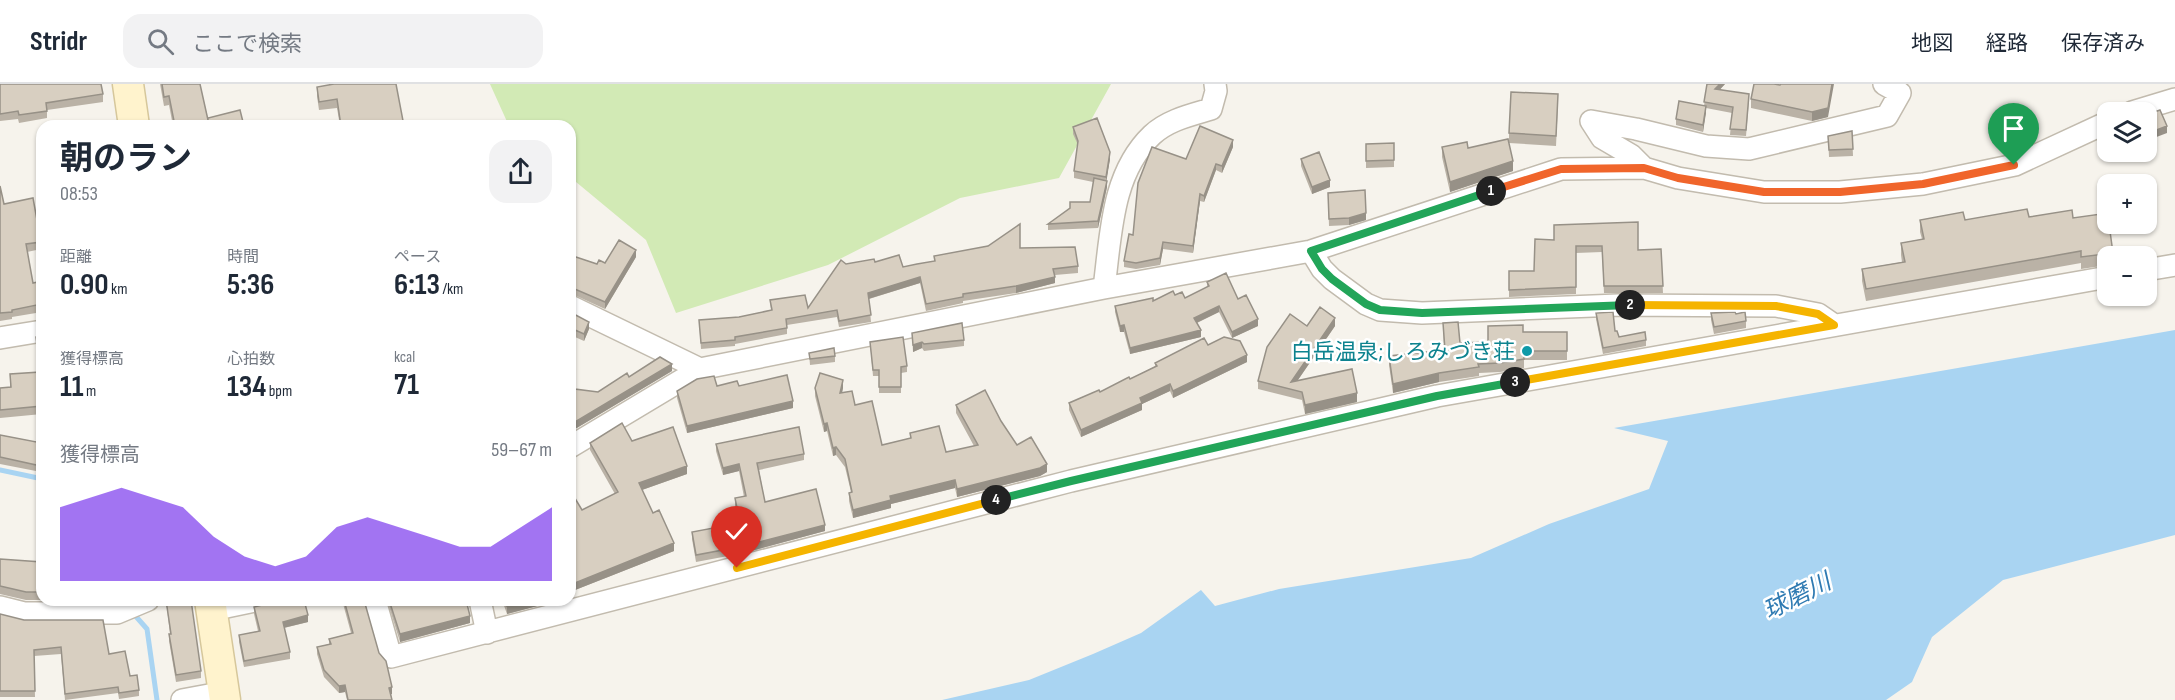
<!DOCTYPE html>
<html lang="ja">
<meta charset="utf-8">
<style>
:root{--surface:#fff;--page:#f2f2f3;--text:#1f2937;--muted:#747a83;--line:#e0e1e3;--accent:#7c3aed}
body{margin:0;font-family:"Sofia Sans Condensed","Noto Sans JP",sans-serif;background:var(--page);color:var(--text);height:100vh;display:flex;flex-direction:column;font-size:22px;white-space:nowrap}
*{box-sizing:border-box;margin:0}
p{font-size:20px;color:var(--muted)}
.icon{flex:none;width:33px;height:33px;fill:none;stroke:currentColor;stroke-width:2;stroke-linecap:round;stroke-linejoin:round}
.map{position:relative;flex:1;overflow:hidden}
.side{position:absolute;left:36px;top:36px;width:540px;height:486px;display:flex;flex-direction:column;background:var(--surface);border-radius:18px;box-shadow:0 2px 4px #0004}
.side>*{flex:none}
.controls{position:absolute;left:2097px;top:18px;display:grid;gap:12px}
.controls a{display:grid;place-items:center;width:60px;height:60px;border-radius:12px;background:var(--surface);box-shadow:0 2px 4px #0004;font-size:30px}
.pin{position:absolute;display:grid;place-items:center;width:51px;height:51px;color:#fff;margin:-62px -26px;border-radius:50% 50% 50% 0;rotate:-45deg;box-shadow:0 0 6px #0007}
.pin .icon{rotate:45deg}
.km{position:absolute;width:30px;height:30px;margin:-15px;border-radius:50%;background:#222;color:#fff;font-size:16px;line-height:30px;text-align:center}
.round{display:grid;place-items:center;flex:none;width:63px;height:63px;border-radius:18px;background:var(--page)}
.head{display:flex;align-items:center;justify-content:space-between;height:102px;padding:0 24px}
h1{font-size:33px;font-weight:700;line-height:45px}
.figures{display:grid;grid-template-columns:repeat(3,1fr);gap:9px;height:102px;padding:6px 24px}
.figures div{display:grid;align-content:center}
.figures b{font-size:30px;font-weight:700}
.figures small{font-size:16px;font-weight:400}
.figures p{font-size:16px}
.chart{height:168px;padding:12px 24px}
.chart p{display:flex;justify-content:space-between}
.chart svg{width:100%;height:108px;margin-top:6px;fill:var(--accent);opacity:.7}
header{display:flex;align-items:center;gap:36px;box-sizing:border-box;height:84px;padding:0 30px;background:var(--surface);border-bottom:2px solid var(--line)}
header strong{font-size:28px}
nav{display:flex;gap:33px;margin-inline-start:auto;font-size:21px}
.search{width:420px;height:54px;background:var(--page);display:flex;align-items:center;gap:15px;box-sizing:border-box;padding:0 21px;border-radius:18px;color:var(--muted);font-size:22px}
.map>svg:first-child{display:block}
</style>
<header>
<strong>Stridr</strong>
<div class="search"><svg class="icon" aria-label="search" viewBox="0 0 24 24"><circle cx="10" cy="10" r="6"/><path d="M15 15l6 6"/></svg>ここで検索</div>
<nav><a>地図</a><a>経路</a><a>保存済み</a></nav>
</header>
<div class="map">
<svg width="2175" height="616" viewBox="0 0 2175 616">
<rect width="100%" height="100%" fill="#f6f3ec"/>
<!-- green -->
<path fill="#d2eab5" d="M490,0H1111L1059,94L960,114L828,181L676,229L646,156L570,93V42H509Z"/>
<!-- water -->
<path fill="#a9d4f2" d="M2175,246V451L2003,496L1932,553L1912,598L1886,616H942L1029,596L1093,570L1141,549L1201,506L1215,522L1279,505L1471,474L1549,440L1649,405L1668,357L1614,344Z"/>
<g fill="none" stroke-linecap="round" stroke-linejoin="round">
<!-- stream -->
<path stroke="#a9d4f2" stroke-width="5" d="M0,386L38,394L42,400
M132,528L147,545L157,616"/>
<!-- street casing -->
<g stroke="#c2bbae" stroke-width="24">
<path id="street" d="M2132,28L2175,15
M1644,84L1631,71L1602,54L1591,37L1636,45L1706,62L1749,65L1887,32L1900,9L1884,0
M1311,167L1322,185L1332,195L1366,220L1380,226L1422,229L1618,221L1776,222L1818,230L1834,241
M2146,186L2175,181
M1104,204C1111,152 1111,90 1152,51C1168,36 1191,31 1211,25L1216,7L1215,0
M570,222L700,285
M0,254L42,247
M570,363L700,285L1104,204L1311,167L1561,85L1644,84L1678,94L1764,108H1840L1923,100L2015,81L2108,38
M375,516L391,573L1071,397L1437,312L2108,193
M480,516L487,549
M0,523L24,529H117L148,516
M212,526L260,516
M182,616L225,608"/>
</g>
<!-- secondary casing -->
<g stroke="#d6c79b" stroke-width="33">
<path id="secondary" d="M128,0L134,42
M210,516L225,616"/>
</g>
<!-- street -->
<use href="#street" stroke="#fff" stroke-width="21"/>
<!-- secondary -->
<use href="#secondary" stroke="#fff3cd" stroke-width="30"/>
</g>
<!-- wall -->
<path fill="#bab2a6" d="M0,0L103,10V18L47,26V34L19,39L18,35L0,37Z
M160,0H200L208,35L244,42H173L169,21L164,22Z
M1707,0H1725L1720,5L1749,16L1746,52L1730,51L1732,29L1706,24L1703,48L1676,41V35L1704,22Z
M1780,1L1828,33L1812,37L1751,24V15Z
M317,3L404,42H340L337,24L319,26L317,12Z
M1558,20L1556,62L1509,59V49Z
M1073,43L1110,75L1106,96L1107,103L1098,144L1048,146V140L1090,118L1093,98L1074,94V87L1078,61L1073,50Z
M2108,46L2106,73L2099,56V49Z
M1852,47L1853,72L1829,73L1828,52Z
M1394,59V83L1366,84V60Z
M1233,63L1222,89L1216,86L1204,118L1200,117L1193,169L1163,165L1160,181L1136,185L1124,183V177L1133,151L1186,75Z
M1442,63L1468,64L1513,87L1450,108L1442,73Z
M1301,75L1330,103L1312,110L1301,82Z
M0,102L4,120L41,158V165L27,168L33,199L42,197V228L12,233V235L0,237Z
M1328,109L1366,136L1349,141L1329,142Z
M2029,133L2073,134L2113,169V172H2108V181L2081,185V179L1866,217L1862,197V185L1902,178L1901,171V159L1922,155L1920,148V136H1965Z
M1554,155L1638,166L1661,165L1663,209H1604L1602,168L1576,169V210L1509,213V187H1534Z
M1020,164L1078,182V189L1055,191V199L1016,209L963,217V219L926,227L920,199L869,215L871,238L839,243L837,233L787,241V250L735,260V262L701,265L699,236L739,233L771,226L770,216L808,224L846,180L875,178L903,183L934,177V172Z
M570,171L597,180L636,173L605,225L570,209Z
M1207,198L1238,215L1258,242L1232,254L1219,228L1197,239L1201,253L1130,270L1124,248H1120L1115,228V222L1153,217L1175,211L1185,214L1207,203Z
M570,228L589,245L584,257L575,253V305L598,308L629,293L672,287L570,348Z
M1596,229L1619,253L1646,256V262L1603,270L1596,235Z
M1711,229L1736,230L1746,237V244L1714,250L1711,236Z
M1443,239L1460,259L1488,258L1523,248H1567V276H1524V284L1500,288L1479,289V292L1439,298L1393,309L1389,281V272L1444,266Z
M1307,242H1335L1298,296L1357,318L1305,330L1302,316L1258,305V297Z
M912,249L964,256V262L924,267L922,264L913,268Z
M42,251V330L0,334V304L10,303V290L39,288L36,253Z
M870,258L907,282V288L901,289V309H879V292H873Z
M1208,261L1247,278L1173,314L1170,307L1142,320V326L1081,353L1069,326V319L1100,308L1130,295L1155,282V279Z
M809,269L835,272V278L810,281Z
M717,302H739L793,324L687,349L677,314V307Z
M815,304H843L842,309L855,321L882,361L910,354V349L946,368L974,362L956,329V321L1001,337L1017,361L1047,388L1040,392L957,413L955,404L891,420V424L853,434L849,417V409L851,408L845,383L836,371L833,372L827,347L824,348L815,312Z
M0,351L42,359V383L41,388L0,380Z
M632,357L687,390L642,406L653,429L674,467L570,508V406L582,426L615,410L590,366V359Z
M716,360L804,370V376L759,386L765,418L825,447L744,469L696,478L692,455V448L738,440L735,421V414L744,413L739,387L723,391L716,367Z
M0,475L42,478V516H95H26L0,510Z
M166,516L201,587V594L176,598L169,557V550H170Z
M342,516H364L379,569L392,610H391L392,616H347L345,608L339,609L324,593L317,570V563L329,560V555L351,549Z
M387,516H466L470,539L400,558Z
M502,516H560L507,530Z
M254,523L308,538L284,544L290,568V575L244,583L239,558V551L258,547L254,530Z
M0,530L109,570L130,592L139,606V612L119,615L118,609L65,616L61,570L34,572L35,613H0Z"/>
<!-- shaded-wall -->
<path fill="#979187" d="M1720,0H1725L1715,11V5Z
M1832,0H1834L1828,33L1812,37V28Z
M1706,22V29L1703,48V41Z
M2167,42V49L2146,57V50Z
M1233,56V63L1222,89V82Z
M2106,66H2108V68H2120L2106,73Z
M1110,68V75L1106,100V93Z
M1513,77V87L1450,108V98Z
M1216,80V86L1204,118V112Z
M1330,96V103L1312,110V103Z
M1107,97V103L1098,144V137Z
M1200,110V117L1193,169V162Z
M1366,129V136L1349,141V134Z
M1163,158V165L1160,181V174Z
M636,166V173L605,225V218Z
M920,193V199L868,215V209Z
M1055,193V199L1016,209V202Z
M1219,222V228L1194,240V234Z
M1335,234V242L1291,306V298Z
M1258,235V242L1232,254V248Z
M589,238V245L584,257V250Z
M1124,241V248H1120V242Z
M1201,246V253L1130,270V264Z
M922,258V264L913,268V261Z
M1247,271V278L1173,314V307Z
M672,280V287L570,348V341Z
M1439,289V298L1393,309V300Z
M843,296V304L840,317V309Z
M1170,300V307L1142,320V326L1081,353V346L1140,314Z
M1357,309V318L1305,330V321Z
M793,317V324L687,349V342Z
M827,339V347L824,348V340Z
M836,363V371L833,372V364Z
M739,380V387L723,391V384Z
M1047,380V388L1040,392L957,413V405Z
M687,382V390L639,407V399Z
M955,396V404L891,420V424L853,434V426L890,412Z
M825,441V447L744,469V462Z
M674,459V467L570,508V501Z
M531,516H560L507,530V522Z
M308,531V538L283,544V538Z
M470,532V539L400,558V550Z
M345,601V608L339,609V602Z
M392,603V610L389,611V604Z"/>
<!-- building -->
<path fill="#d8cfc1" stroke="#979187" stroke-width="1.5" d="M0,0H101L103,10L46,19L47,27L19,31L18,27L0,30Z
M162,0H200L208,36V34L240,26L244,42H175L169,12L164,13Z
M334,0H396L404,42H341L337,15L319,18L317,3Z
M1707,0H1720L1715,5L1749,10L1746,46L1730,45L1733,23L1704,18Z
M1754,0H1774L1780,1L1781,0H1832L1828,24L1812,28L1751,15Z
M1511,8L1558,10L1556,52L1509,49Z
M1679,17L1706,22L1703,41L1676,35Z
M2160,26L2167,42L2146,50V31Z
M1097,34L1110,68L1106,93L1074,87L1078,57L1073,43Z
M283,37L284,42H250Z
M1200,42L1233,56L1222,82L1216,80L1204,112L1200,110L1193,162L1163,158L1160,174L1136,179L1124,177L1129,150L1133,151L1138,99L1152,63L1186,75Z
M2108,46V66H2106L2099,49Z
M1852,47L1853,65L1829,66L1828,52Z
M1508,55L1513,77L1450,98L1442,63L1467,58L1468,64Z
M1394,59V76L1366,77V60Z
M1319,68L1330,96L1312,103L1301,75Z
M1094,94L1107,97L1098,137L1048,140L1070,124V118H1090Z
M0,102L4,120L33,114L41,158L26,160L33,199L42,197V220L12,226V228L0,229Z
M1365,106L1366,129L1349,134L1329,135L1328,109Z
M2027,125L2029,133L2072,126L2073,134L2108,129V140H2109L2113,169L2081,173V167L1866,205L1862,185L1905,178L1901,159L1924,155L1920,136L1963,128L1965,136Z
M1638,138V166L1661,165L1663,202H1604L1602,162H1576V203L1509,206V187H1534L1535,155L1554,156V141Z
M1020,140V164L1075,163L1078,182L1053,185L1055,193L1016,202L963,210V213L926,220L920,193L868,209L871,231L839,237L837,226L786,235L787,244L735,253V256L701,259L699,236L739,233L772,226L770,216L805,211L808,224L841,176L846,180L874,175L875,178L899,171L903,183L917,180L935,177L934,172L988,162Z
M619,156L636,166L605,218L570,203V171L597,180L599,176L605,179Z
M1226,189L1238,215L1246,211L1258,235L1232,248L1219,222L1194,234L1201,246L1130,264L1124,241L1120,242L1115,222L1153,214V217L1173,207L1175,211L1182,208L1185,214L1209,202L1207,198Z
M1320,223L1335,234L1291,298L1352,285L1357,309L1305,321L1302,308L1258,297L1267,263L1290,230L1307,242Z
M570,228L589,238L584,250L575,246V305L598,308L627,289L629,293L660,273L672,280L570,341Z
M1613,228L1615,247H1617L1619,253L1645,248L1646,256L1603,264L1596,229Z
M1735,228L1736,230L1745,228L1746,237L1714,243L1711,229Z
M1458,238L1460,259L1488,258V242L1523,241V248H1567V267H1524V275L1500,279L1478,280L1479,283L1439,289L1393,300L1389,272L1445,266L1443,239Z
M962,239L964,256L924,260L922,258L913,261L912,249Z
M42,251V322L0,326V304L11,303L10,290L40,288L36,253Z
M903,253L907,282L901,283V303H879V286H873L870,258Z
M1224,253L1240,257L1247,271L1173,307L1170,300L1140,314L1142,319L1081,346L1069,319L1099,306L1100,308L1129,293L1130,295L1157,282L1155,279L1204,254L1208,261Z
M834,264L835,272L810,275L809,269Z
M820,289L843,296L840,309L852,307L855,321L872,317L882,361L911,354L910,349L939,342L946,368L978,361L956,321L985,306L1001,337L1017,361L1031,353L1047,380L1040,384L957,405L955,396L890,412L891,416L853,426L849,409L852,408L845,375L836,363L833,364L827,339L824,340L815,304Z
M787,291L793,317L687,342L677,307L697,295L714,292L717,302L737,297L739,302Z
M622,339L632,357L673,343L687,382L639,399L653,429L659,426L674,459L570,501V406L582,426L618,408L590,359Z
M799,343L804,370L757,379L765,418L816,405L825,441L744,462L696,471L692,448L740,439L735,414L746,412L739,380L723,384L716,360Z
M0,351L42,359V376L41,382L0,373Z
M0,475L42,478V508H26L0,502Z
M166,516H191L201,587L176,591L169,550H171Z
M282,516H304L308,531L283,538L290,568L244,577L239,551L260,547L254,523Z
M344,516H364L379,569L386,577L392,603L389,604L392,616H348L345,601L339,602L324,586L317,563L331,560L329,555L353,549Z
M389,516H466L470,532L400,550Z
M505,516H531L507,522Z
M0,530L24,536H103L109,570L125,567L130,592L137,591L139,606L119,609L118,603L65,610L61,563L34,566L35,607H0Z"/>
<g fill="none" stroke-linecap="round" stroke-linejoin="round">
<!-- split-1 casing -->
<g stroke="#fff" stroke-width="12">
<path id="split-1" d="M1491,107L1561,85L1644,84L1678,94L1764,108H1840L1923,100L2014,81"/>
</g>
<!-- split-2 casing -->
<g stroke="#fff" stroke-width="12">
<path id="split-2" d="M1491,107L1311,167L1322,185L1332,195L1366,220L1380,226L1422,229L1630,221"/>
</g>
<!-- split-3 casing -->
<g stroke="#fff" stroke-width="12">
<path id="split-3" d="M1515,298L1834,241L1818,230L1776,222L1630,221"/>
</g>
<!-- split-4 casing -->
<g stroke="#fff" stroke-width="12">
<path id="split-4" d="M996,416L1071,397L1437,312L1515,298"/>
</g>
<!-- split-5 casing -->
<g stroke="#fff" stroke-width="12">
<path id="split-5" d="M737,484L996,416"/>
</g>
<!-- split-1 -->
<use href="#split-1" stroke="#f0652b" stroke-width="8"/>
<!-- split-2 -->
<use href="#split-2" stroke="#22a559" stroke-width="8"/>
<!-- split-3 -->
<use href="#split-3" stroke="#f5b400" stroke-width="8"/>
<!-- split-4 -->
<use href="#split-4" stroke="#22a559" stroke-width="8"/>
<!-- split-5 -->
<use href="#split-5" stroke="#f5b400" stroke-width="8"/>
</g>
<!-- markers -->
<circle fill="#0f9aa8" stroke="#fff" stroke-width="2" cx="1527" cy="267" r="6"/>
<g text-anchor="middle" stroke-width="5" stroke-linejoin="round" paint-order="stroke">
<!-- culture labels -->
<g font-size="22" fill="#0d838f" stroke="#fff" text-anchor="end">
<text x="1515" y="275">白岳温泉;しろみづき荘</text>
</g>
<!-- water labels -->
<g font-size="24" font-style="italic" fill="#2e7ab2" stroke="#fff">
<text transform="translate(1797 512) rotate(-27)" y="8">球磨川</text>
</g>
</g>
</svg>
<div class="controls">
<a><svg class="icon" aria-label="layers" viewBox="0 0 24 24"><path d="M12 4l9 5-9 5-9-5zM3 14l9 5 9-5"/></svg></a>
<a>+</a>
<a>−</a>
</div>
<div class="pin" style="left:2014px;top:81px;background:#1e9e55"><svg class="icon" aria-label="arrive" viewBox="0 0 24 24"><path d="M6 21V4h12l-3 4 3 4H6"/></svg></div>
<div class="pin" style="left:737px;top:484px;background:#d93025"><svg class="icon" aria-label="check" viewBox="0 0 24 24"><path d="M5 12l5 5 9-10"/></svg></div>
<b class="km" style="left:1491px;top:107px">1</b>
<b class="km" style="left:1630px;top:221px">2</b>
<b class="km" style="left:1515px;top:298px">3</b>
<b class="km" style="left:996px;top:416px">4</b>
<section class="side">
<div class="head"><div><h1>朝のラン</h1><p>08:53</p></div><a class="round"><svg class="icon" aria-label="share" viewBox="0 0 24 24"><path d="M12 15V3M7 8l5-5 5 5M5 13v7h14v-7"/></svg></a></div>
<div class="figures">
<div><p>距離</p><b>0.90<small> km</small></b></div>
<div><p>時間</p><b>5:36</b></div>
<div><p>ペース</p><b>6:13<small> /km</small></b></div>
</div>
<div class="figures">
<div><p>獲得標高</p><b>11<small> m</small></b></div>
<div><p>心拍数</p><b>134<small> bpm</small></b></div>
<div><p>kcal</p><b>71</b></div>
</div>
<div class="chart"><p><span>獲得標高</span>59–67 m</p>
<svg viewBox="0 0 160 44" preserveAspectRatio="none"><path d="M0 44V14L10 10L20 6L30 10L40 14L50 26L60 34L70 38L80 34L90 22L100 18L110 22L120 26L130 30L140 30L150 22L160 14V44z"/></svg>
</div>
</section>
</div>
